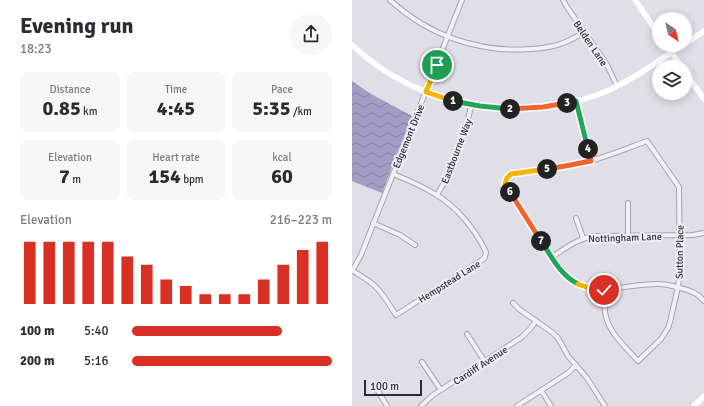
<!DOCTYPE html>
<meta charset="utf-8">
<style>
:root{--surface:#fff;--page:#f7f7f7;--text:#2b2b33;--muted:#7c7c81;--accent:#d93025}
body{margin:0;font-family:Signika,sans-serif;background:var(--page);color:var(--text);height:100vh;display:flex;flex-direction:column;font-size:15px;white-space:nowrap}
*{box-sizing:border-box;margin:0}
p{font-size:13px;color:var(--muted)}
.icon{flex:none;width:22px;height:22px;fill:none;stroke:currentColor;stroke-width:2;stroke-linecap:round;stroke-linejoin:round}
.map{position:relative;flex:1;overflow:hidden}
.sheet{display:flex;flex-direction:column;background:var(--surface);width:352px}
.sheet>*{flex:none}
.needle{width:26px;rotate:145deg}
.buttons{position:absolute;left:300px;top:12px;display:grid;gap:8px}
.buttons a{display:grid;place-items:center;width:40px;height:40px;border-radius:50%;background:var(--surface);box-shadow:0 2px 10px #0003;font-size:20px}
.scale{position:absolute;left:12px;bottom:10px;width:58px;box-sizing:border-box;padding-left:4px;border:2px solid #2f293c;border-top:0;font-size:11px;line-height:14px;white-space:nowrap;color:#2f293c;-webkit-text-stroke:3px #efedf4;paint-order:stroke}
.pin{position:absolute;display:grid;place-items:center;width:34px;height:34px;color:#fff;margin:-17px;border:2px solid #fff;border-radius:50%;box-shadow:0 1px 4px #0007}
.km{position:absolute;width:20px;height:20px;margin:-10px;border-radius:50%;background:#222;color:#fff;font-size:11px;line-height:20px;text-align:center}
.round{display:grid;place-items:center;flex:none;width:42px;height:42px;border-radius:21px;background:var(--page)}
.head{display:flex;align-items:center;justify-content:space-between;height:68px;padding:0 20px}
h1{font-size:22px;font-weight:800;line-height:30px}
.stats{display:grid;grid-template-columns:repeat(3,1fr);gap:6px;height:68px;padding:4px 20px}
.stats div{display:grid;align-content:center;border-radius:8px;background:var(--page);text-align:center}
.stats b{font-size:20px;font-weight:800}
.stats small{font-size:11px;font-weight:400}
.stats p{font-size:11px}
.chart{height:112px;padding:8px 20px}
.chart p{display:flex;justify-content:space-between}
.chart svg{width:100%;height:72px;margin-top:4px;stroke:var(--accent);stroke-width:6}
ul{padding:0 20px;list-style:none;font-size:13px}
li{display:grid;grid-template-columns:64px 48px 1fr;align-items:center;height:30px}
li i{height:10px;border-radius:5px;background:var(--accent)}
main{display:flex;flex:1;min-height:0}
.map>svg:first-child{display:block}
</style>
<main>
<section class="sheet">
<div class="head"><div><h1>Evening run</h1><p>18:23</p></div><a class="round"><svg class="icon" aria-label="share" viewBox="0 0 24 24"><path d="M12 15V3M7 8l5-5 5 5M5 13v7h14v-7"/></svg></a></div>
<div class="stats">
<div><p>Distance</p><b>0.85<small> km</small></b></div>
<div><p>Time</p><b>4:45</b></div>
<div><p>Pace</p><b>5:35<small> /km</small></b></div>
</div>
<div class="stats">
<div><p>Elevation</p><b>7<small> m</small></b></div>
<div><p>Heart rate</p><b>154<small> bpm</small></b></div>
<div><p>kcal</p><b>60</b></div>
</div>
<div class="chart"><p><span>Elevation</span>216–223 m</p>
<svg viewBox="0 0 160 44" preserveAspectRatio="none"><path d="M5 44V6M15 44V6M25 44V6M35 44V6M45 44V6M55 44V15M65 44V20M75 44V29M85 44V33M95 44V38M105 44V38M115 44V38M125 44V29M135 44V20M145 44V11M155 44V6"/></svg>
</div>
<ul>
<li><b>100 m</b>5:40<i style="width:75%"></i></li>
<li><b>200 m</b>5:16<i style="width:100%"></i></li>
</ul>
</section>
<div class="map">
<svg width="352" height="406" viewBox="0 0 352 406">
<defs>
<pattern id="water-waves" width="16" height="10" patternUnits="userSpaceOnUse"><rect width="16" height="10" fill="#a39cc4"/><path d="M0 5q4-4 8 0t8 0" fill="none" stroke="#857fa0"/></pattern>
</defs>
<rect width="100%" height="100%" fill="#e0dee7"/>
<!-- water -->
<path fill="url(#water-waves)" d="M0,81L19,94L60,116L30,193L0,181Z"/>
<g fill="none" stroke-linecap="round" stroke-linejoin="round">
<!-- street casing -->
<g stroke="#a7a4b0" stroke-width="6">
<path id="street" d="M38,0C76,35 126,53 178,49C200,48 214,44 232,32
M211,0L215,7L255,65L265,86
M224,101L239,161
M85,195L93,181L113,132L115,125L119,105
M276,203V235
M224,218L231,238
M21,223L48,235L63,245
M200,257C214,248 226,238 243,236L341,235L352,233
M0,271L9,255L110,0
M1,271C9,276 17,280 24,287C32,295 38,306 44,315L130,260L133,257L134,252C123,229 105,207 83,194C70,186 56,180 41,174
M252,290C252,297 252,305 253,312C256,333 273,346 286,361L309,339L316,328L318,322L326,287L328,271L327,187L295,141C273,149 252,158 230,163C208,168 185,170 162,173C157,174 154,178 153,183L205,264C234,305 268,283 307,284C314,284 321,286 328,288C338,290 346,293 352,301
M161,303L167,309L201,333L206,338L216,356L235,378L253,406
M115,334L133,362
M70,362L89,390
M189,390L199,406
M26,391L35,406
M69,406L81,395L170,337L178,329L184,321
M165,406L216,373L224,365"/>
</g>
<!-- street -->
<use href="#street" stroke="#f2f0f5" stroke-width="4"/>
<!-- secondary -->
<path stroke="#fff" stroke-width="5.5" d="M283,0L307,35
M333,44L352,31
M0,45C66,107 166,126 250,93C280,81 304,62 331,45
M314,45L330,67
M333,72L352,99
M342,406L352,396"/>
</g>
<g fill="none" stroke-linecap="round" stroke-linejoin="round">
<!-- split-1 casing -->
<g stroke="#fff" stroke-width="8">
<path id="split-1" d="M85,65L74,92L101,101"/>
</g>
<!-- split-2 casing -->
<g stroke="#fff" stroke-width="8">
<path id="split-2" d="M101,101L128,106L158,109"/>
</g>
<!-- split-3 casing -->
<g stroke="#fff" stroke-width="8">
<path id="split-3" d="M158,109L191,107L215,103"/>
</g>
<!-- split-4 casing -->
<g stroke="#fff" stroke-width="8">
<path id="split-4" d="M215,103L224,101L236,149"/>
</g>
<!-- split-5 casing -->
<g stroke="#fff" stroke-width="8">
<path id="split-5" d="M195,169L213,166L239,161L236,149"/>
</g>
<!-- split-6 casing -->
<g stroke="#fff" stroke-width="8">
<path id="split-6" d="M158,192L153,184L155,178L159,174L195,169"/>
</g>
<!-- split-7 casing -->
<g stroke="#fff" stroke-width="8">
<path id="split-7" d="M158,192L189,241"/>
</g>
<!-- split-8 casing -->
<g stroke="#fff" stroke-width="8">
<path id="split-8" d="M189,241C200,257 208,275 226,284"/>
</g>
<!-- split-9 casing -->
<g stroke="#fff" stroke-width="8">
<path id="split-9" d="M226,284L237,288L252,290"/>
</g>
<!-- split-1 -->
<use href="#split-1" stroke="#f5b400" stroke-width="5"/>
<!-- split-2 -->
<use href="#split-2" stroke="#22a559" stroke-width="5"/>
<!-- split-3 -->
<use href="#split-3" stroke="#f0652b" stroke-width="5"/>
<!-- split-4 -->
<use href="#split-4" stroke="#22a559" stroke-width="5"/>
<!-- split-5 -->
<use href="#split-5" stroke="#f0652b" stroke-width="5"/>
<!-- split-6 -->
<use href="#split-6" stroke="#f5b400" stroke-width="5"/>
<!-- split-7 -->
<use href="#split-7" stroke="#f0652b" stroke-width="5"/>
<!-- split-8 -->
<use href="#split-8" stroke="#22a559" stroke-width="5"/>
<!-- split-9 -->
<use href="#split-9" stroke="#f5b400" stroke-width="5"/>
</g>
<g text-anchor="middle" stroke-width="4" stroke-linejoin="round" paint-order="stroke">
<!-- street labels -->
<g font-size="10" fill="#2f293c" stroke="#efedf4">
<text transform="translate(239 43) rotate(56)" y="4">Belden Lane</text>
<text transform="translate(56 136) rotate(-68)" y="4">Edgemont Drive</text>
<text transform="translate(104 151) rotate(-69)" y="4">Eastbourne Way</text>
<text transform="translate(273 237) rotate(-2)" y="4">Nottingham Lane</text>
<text transform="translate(327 252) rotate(-89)" y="4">Sutton Place</text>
<text transform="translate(97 281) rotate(-32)" y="4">Hempstead Lane</text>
<text transform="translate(128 365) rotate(-33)" y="4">Cardiff Avenue</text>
</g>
</g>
</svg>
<div class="buttons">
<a><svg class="needle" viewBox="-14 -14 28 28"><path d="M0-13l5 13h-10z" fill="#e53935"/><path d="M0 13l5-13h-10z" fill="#7c7c81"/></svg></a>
<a><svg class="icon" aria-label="layers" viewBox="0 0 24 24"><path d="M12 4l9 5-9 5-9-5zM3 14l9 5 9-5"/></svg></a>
</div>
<div class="scale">100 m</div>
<div class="pin" style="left:85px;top:65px;background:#1e9e55"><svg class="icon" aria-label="arrive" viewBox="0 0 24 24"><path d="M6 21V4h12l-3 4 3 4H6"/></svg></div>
<div class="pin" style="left:252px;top:290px;background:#d93025"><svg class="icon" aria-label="check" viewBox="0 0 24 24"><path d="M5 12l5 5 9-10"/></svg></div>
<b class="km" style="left:101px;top:101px">1</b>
<b class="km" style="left:158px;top:109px">2</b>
<b class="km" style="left:215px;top:103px">3</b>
<b class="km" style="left:236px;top:149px">4</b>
<b class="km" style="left:195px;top:169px">5</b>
<b class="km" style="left:158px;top:192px">6</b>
<b class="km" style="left:189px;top:241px">7</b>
</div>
</main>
